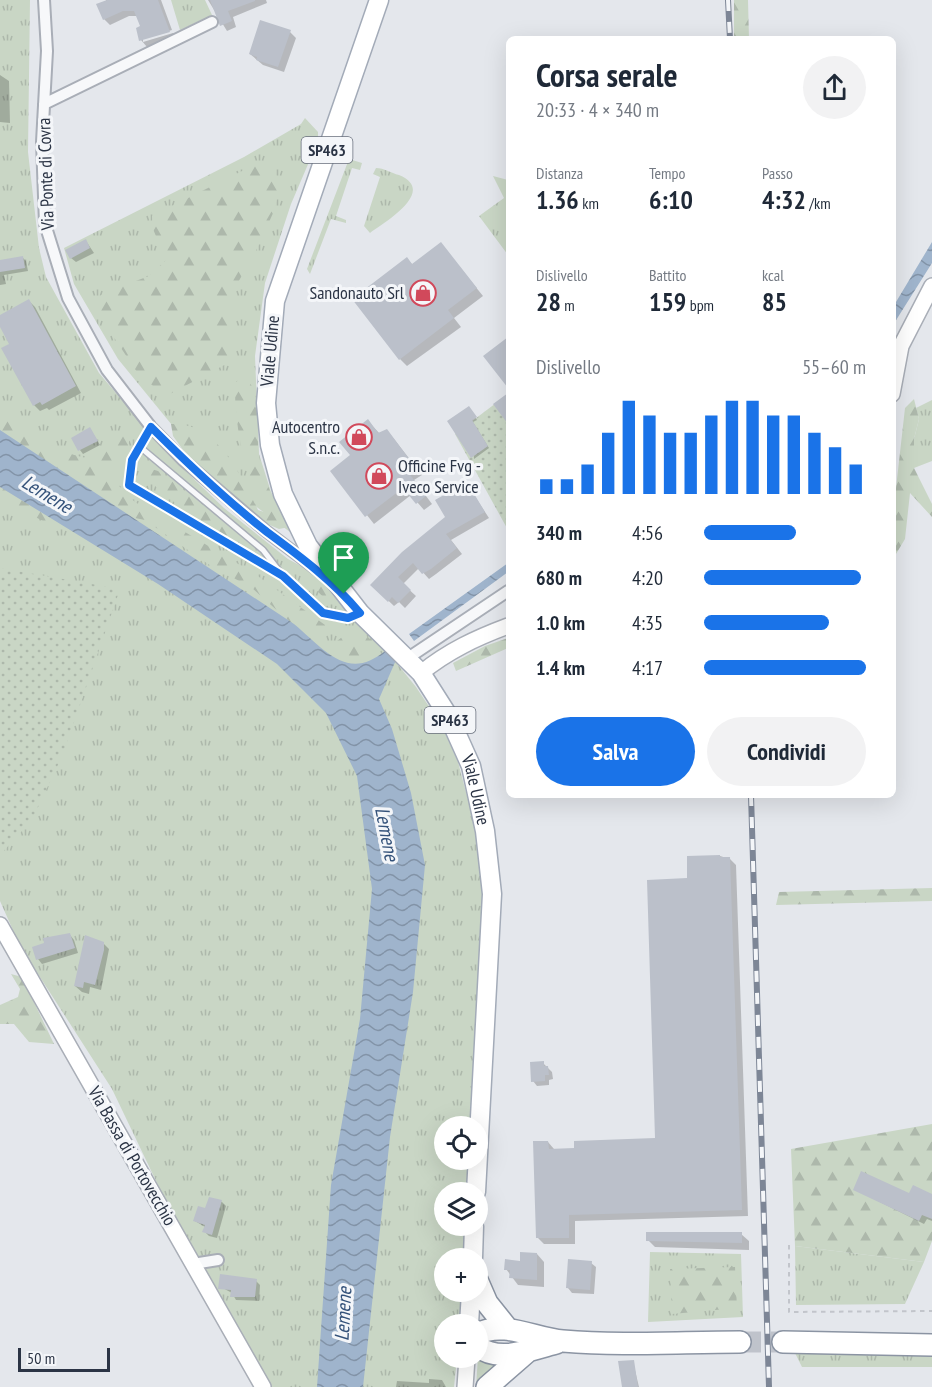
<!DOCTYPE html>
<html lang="it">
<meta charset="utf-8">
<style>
:root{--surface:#fff;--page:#f2f2f3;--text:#1f2937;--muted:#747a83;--accent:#1a73e8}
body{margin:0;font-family:"PT Sans Narrow",sans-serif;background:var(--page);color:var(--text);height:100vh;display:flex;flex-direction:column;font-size:22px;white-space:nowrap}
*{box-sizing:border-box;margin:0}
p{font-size:20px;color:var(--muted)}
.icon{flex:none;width:33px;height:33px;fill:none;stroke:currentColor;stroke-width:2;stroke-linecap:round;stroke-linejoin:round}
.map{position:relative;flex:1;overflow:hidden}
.sheet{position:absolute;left:506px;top:36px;width:390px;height:762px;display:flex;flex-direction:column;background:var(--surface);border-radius:9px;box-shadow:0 6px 24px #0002}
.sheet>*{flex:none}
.controls{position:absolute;left:434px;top:1116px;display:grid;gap:12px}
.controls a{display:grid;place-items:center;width:54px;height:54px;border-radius:50%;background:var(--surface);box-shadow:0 6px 24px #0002;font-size:30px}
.scale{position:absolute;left:18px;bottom:15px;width:92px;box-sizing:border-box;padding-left:6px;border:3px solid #2b3445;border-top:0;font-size:16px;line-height:21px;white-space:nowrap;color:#2b3445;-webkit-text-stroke:4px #f4f6f9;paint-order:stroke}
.pin{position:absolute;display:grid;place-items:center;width:51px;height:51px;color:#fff;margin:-62px -26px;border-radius:50% 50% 50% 0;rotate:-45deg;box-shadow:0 0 6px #0007}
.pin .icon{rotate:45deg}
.round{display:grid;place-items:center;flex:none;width:63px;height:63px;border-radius:32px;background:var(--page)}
.headline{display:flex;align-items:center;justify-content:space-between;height:102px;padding:0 30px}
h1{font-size:33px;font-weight:700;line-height:45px}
.metrics{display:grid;grid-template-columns:repeat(3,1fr);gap:9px;height:102px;padding:6px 30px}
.metrics div{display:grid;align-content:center}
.metrics b{font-size:26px;font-weight:700}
.metrics small{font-size:16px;font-weight:400}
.metrics p{font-size:16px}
.chart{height:168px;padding:12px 30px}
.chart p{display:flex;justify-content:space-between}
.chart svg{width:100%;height:108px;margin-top:6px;stroke:var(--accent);stroke-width:6}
.action{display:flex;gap:12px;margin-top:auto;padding:12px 30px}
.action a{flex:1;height:69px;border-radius:36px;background:var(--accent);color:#fff;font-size:24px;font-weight:700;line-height:69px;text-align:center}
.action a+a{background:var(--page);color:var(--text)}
ul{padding:0 30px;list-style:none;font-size:20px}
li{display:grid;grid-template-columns:96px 72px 1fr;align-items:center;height:45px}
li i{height:15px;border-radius:8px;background:var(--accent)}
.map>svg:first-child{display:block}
</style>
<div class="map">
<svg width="932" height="1387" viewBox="0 0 932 1387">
<defs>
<pattern id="grass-tufts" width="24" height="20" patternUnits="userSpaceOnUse" patternTransform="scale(1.5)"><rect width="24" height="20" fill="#c9d6c5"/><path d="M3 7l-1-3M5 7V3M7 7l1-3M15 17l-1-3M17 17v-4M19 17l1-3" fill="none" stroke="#adb8ab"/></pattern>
<pattern id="forest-firs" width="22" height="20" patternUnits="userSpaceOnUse" patternTransform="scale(1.5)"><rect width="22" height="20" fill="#c9d6c5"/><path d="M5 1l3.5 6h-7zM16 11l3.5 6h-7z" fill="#adb8ab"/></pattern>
<pattern id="garden-dots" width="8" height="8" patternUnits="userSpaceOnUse" patternTransform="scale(1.5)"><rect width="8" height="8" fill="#c9d6c5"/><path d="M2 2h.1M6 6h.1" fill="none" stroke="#adb8ab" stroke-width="1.8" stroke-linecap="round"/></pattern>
<pattern id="water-waves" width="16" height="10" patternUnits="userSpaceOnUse" patternTransform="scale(1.5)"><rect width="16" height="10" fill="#9fb4cc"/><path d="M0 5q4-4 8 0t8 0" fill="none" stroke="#8293a7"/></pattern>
</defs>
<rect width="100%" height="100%" fill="#e4e7ec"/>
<!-- grass -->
<path fill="url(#grass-tufts)" d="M0,0H30L28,152L39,248L46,277L99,373L167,453L224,508L288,559L316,574L355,621L386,650L416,687L442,726L458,762L476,830L483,883L473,1126H444V1160H471L469,1192H444V1226H467L464,1258H444V1292H462L459,1324H444V1358H457L454,1387H270L249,1346L180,1231L112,1089L20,946L0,901Z
M171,0H205L212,15L180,30Z
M305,118L318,132V141L291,204L265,283L255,356L259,454L271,492L290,532L238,493L194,452L118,359L74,284L64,248L244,157L301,124Z
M349,159L362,163L360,170L352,168L336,216L346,220V223L331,219L310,274L307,269Z
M376,168C384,168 391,173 399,175C438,191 384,223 370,233L364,226L380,177L373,174Z
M493,176L508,180V255L479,216L504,198Z
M932,400V461L914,468V439L919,419L916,408Z
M795,1246L924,1262L905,1304L796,1305Z
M650,1252L741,1254L743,1317L648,1322Z
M795,1353L932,1355V1367H802Z
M478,1357L502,1361L476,1387Z"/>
<!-- forest -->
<path fill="url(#forest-firs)" d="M734,0H748L749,39H734Z
M254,165L273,166L280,186L274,211L255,253L233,291L230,362L166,396L139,375L91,303L104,293L149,276L166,260L153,229L152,216Z
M243,376C265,391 255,432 259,455C263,481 276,504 289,527L279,529L256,519L188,457L173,436L171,424C216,421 242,476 258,510L270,514C266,510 260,506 258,500C243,466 234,420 235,383Z
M914,399L919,419L914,439V468L932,504V517L910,493L905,539L893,559V515L905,408Z
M0,408C25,431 58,455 93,459L131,429L127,455L115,478L121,489L135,502L255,574L325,625V636L321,640L290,622L252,588L208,564L145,520L130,517L0,430Z
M148,468L158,471L251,541L256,550C216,537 177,506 146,478Z
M0,487L54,520L51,525L0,499Z
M309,575C321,578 329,585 334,597L329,600C317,594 314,587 309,575Z
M355,627L380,647C373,658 364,661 352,663L336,648L337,641Z
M508,638V648L456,671L453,663L485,646Z
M932,888V901L776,905L779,892Z
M11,974L22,977L54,1044L29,1042L14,1024H0V1005L18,997L20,989Z
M932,1124V1241L924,1262L795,1246L791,1149Z
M735,1267L737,1308L672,1314L670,1269Z"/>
<!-- garden -->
<path fill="url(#garden-dots)" d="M508,394V530L455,434Z
M0,568L120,589L63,754L32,820L0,855Z"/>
<!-- water -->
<path fill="url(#water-waves)" d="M932,242V263L893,325V307Z
M0,430L294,624C324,649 348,683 386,650L396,660L379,699L392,729L411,793L425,865L413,992L390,1137L363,1387H317L331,1185L360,1019L372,889L357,776L326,713L277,664L158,584L0,487Z
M508,563V572L414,641L409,634Z"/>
<!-- shadow -->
<path fill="#0003" d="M106,0H161L172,30L143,39V42L173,33L175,38L147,47L141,40L142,26L137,16H129L110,25L104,19Z
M208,0H266L267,3L233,17L236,27L227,31Z
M290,32L296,38L284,72L263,65L250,54Z
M0,75L9,81L10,123L0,122Z
M86,241L94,253L76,262L71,258Z
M441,244L483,296L454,318L461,327L407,366L400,359L407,259L413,265Z
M23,258L26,261L28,271L4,275L6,284L0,285V262Z
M29,301L35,307L81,393L49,410L47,408L40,411L34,405L0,319V316Z
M508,339V386L485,356Z
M471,410L477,420L473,422L489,448L474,459Z
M368,421L380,434L387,431L394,439L422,475L414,480L432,504L424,510L411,495L374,524L332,471L352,455Z
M90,429L100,445L83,454L80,450Z
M466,483L489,518L451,540L462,554L436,574L429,579L419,568L403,584L416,596L405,608L399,602L394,606L372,585L447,518Z
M720,856L730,859L736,865L748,1216L575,1221V1244H544L538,1238L548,1142L554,1149H576L657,1140L689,880Z
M70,935L74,940L78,953L42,964L38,959Z
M103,943L109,949L101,990L90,987L89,994L82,992L75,986Z
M543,1063L552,1072L553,1079L549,1080V1085L537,1086L533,1081Z
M854,1189L932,1196V1221L927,1219L924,1224Z
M210,1198L222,1202L226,1206L217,1238L209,1236L204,1231L205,1227L195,1221L206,1210Z
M741,1234L749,1241V1250L655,1247L648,1240Z
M537,1254L544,1262V1287L518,1285L506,1269Z
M591,1263L596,1267L594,1294L572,1293L568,1288Z
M256,1281L260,1285L259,1301L236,1300L232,1293L219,1286Z
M633,1362L639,1387H623Z
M429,1379L442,1380L446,1387H396L397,1381L429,1383Z"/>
<!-- building -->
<path fill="#bbc0ca" d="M107,0H158L170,32L139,41L136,28L140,26L134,11H123L103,20L96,4Z
M210,0H255V1L228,11L232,21L220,26Z
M260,20L291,30L278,67L256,60L257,57L249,54Z
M86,239L90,248L70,259L65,250Z
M441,242L477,288L448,310L454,318L399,360L352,299L407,257L412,264Z
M23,256L25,268L0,272V260Z
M29,299L76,386L42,405L40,402L33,406L1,348L9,344L0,327V315Z
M508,337V388L483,356Z
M508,393V424L493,404Z
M469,406L477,417L472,420L488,446L471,458L447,421Z
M368,419L378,433L387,429L415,467L408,472L426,496L416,504L403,488L365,517L330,471L350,455L339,442Z
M90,427L98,441L78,451L71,438Z
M467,482L485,512L446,534L457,548L431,569L422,574L413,563L398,577L411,590L398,603L392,597L388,602L370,585L402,552L445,517L435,500Z
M720,855V857H730L742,1210L569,1215V1238H536L533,1141H548L549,1149L574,1148V1141L655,1138L647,880L687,878V856Z
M70,933L75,948L36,960L32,947L44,943L43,938Z
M85,935L104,942V950L95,985L84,982L83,988L74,986Z
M544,1061V1066H548L549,1075H545V1081L531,1082L530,1062Z
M861,1171L909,1193L913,1185L932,1194V1219L922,1215L919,1221L853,1190Z
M209,1197L222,1200L212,1235L202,1232L205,1225L193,1221L198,1206L205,1208Z
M646,1232H742V1243L646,1241Z
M520,1252L537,1253V1280L509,1278L510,1270H504L505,1259L520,1261Z
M568,1259L592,1261L590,1290L566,1288Z
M220,1274L257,1279L255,1297H230L231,1290L218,1289Z
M634,1360L638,1387H622L618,1361Z"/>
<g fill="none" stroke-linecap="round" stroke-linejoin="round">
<!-- highway-tunnel -->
<path stroke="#bfc3cb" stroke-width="21" stroke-dasharray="21 10" stroke-linecap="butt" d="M740,1342H783"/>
<!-- lane casing -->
<g stroke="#a9aeb7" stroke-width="8">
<path id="lane" d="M151,427L132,460L129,485L279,573
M140,447L263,550L283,576L323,613L337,618H348L356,615"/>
</g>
<!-- street casing -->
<g stroke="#a9aeb7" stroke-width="14">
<path id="street" d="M44,0L47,51L42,142L45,224L68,298L107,370L151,427L183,460L266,531L320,572
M44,104L212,22
M408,658L508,591
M193,1264L218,1260"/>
</g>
<!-- secondary casing -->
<g stroke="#a9aeb7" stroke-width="18">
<path id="secondary" d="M892,394L901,346L932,286
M421,673C448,651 476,638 508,626
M0,925L263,1387
M465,1387L467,1358"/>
</g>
<!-- primary casing -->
<g stroke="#a3abb8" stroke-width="21">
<g id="primary">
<path id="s1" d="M379,0L275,301L266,403L270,445L283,494L308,546L360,613L421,673L449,717L471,766L485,831L492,894L476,1192"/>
<path d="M473,1258L474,1226"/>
<path d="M469,1324L471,1292"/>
</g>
</g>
<!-- highway casing -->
<g stroke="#8b94a3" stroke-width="24">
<path id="highway" d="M477,1280L487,1303L507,1328
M477,1334C504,1320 535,1339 563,1341C620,1346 682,1342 740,1342
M783,1342L932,1345
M477,1346C500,1364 531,1349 556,1343
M487,1387L527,1352"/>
</g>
<!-- path -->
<path stroke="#c2c5cb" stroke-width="2" stroke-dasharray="4.5 4.5" stroke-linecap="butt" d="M789,1245V1312L932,1311"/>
<!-- lane -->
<use href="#lane" stroke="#f7f8fa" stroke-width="5"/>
<!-- street -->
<use href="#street" stroke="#f7f8fa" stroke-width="10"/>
<!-- secondary -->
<use href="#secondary" stroke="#fff" stroke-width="15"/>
<!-- primary -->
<use href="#primary" stroke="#fff" stroke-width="18"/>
<!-- highway -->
<use href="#highway" stroke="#fff" stroke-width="21"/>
<!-- rail casing -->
<g stroke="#7d8696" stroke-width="6">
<path id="rail" d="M728,0L730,39
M751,795L769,1387"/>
</g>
<!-- rail -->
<use href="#rail" stroke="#f4f6f9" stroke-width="4" stroke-dasharray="11" stroke-linecap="butt"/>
</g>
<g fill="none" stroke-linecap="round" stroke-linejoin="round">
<!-- route casing -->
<g stroke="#fff" stroke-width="12">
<path id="route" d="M151,427C188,464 226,500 267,532C301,557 333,581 360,613L348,618L323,613L283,576L129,485L132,460Z"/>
</g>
<!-- route -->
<use href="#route" stroke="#1a73e8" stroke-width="8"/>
</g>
<!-- icons -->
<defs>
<g id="shop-ring" transform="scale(1.35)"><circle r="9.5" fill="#f4f6f9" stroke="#d1495b" stroke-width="1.5"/><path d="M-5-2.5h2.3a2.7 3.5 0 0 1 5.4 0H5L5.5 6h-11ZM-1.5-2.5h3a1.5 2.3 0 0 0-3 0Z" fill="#d1495b"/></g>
</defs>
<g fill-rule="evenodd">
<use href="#shop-ring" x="423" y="293"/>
<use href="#shop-ring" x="359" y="437"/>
<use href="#shop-ring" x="379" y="476"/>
</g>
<g text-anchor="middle" stroke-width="6" stroke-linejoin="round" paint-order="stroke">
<!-- shield labels -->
<g fill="#f4f6f9" stroke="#676e7b" stroke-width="1.5">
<rect x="301.5" y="137" width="51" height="26" rx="4.5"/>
<rect x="424.5" y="707" width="51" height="26" rx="4.5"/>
</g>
<g font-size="16" font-weight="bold" fill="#2b3445">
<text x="327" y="156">SP463</text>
<text x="450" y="726">SP463</text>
</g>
<!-- street labels -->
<g font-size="18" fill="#2b3445" stroke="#f4f6f9">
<text transform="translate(46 174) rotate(-92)" y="6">Via Ponte di Covra</text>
<text transform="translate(270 351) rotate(-85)" y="6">Viale Udine</text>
<text dy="6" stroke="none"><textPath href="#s1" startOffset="872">Viale Udine</textPath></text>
<text transform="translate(132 1156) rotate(60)" y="6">Via Bassa di Portovecchio</text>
</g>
<!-- poi labels -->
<g font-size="18" fill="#2b3445" stroke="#f4f6f9" text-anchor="end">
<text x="404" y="299">Sandonauto Srl</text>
<text x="340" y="433">Autocentro<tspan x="340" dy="21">S.n.c.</tspan></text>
<text x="398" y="472" text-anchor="start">Officine Fvg -<tspan x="398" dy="21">Iveco Service</tspan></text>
</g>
<!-- water labels -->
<g font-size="20" font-style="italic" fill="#34527a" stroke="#f4f6f9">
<text transform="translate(47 494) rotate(31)" y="7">Lemene</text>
<text transform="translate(387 834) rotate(79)" y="7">Lemene</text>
<text transform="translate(343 1314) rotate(-87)" y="7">Lemene</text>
</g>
</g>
</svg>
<div class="controls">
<a><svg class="icon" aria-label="locate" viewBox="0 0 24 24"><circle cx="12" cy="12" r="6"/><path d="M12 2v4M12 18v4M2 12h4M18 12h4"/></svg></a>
<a><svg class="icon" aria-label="layers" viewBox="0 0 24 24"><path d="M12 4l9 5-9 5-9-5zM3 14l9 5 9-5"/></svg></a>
<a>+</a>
<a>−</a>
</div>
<div class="scale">50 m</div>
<div class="pin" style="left:344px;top:594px;background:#1e9e55"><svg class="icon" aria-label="arrive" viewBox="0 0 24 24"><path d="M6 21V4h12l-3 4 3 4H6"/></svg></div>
<section class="sheet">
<div class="headline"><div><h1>Corsa serale</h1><p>20:33 · 4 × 340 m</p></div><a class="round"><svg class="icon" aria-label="share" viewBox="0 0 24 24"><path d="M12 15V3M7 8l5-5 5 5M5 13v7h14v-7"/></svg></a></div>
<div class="metrics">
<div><p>Distanza</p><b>1.36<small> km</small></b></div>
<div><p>Tempo</p><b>6:10</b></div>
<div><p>Passo</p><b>4:32<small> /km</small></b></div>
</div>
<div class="metrics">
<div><p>Dislivello</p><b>28<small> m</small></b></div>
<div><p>Battito</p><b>159<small> bpm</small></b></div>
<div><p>kcal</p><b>85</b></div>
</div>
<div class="chart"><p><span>Dislivello</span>55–60 m</p>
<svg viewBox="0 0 160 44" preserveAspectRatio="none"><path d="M5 44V38M15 44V38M25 44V32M35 44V19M45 44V6M55 44V12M65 44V19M75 44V19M85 44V12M95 44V6M105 44V6M115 44V12M125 44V12M135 44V19M145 44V25M155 44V32"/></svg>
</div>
<ul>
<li><b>340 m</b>4:56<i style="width:57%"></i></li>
<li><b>680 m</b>4:20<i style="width:97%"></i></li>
<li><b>1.0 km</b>4:35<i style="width:77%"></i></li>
<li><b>1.4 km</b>4:17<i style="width:100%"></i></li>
</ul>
<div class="action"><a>Salva</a><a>Condividi</a></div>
</section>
</div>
